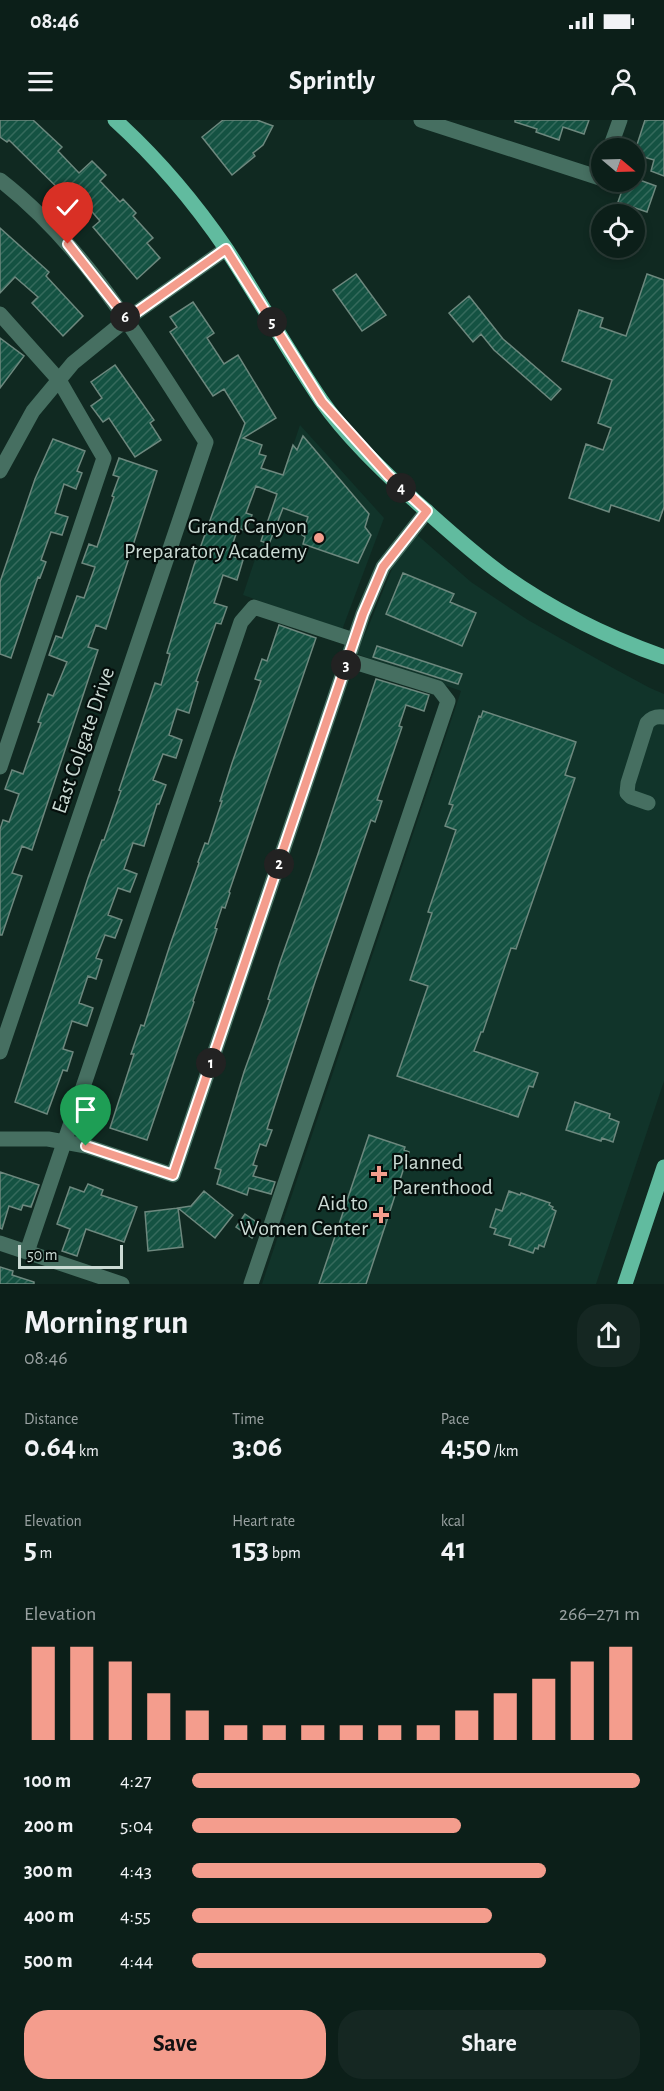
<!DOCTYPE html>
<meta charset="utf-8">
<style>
:root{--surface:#0c1f19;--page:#152722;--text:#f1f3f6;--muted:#9aa2a2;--line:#2c3d38;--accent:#f49d8d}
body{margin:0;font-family:"Alegreya Sans",sans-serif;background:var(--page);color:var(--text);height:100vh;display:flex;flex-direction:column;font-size:22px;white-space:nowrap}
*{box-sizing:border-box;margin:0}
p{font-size:20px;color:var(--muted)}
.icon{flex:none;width:33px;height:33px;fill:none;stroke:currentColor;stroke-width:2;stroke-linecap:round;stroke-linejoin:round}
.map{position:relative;height:1164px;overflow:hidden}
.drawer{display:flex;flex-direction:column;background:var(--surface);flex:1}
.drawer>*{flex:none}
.needle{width:39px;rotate:109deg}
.controls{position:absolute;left:591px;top:18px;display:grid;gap:12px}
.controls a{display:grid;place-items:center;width:54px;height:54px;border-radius:50%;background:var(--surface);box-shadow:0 3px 9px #0003,0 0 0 2px var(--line);font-size:30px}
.scale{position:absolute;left:18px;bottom:15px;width:105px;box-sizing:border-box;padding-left:6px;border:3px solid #cbdad4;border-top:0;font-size:16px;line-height:21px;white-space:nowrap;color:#cbdad4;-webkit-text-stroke:4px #050f0c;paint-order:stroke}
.pin{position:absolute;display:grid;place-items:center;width:51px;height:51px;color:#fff;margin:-62px -26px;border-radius:50% 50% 50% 0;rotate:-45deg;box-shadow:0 0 6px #0007}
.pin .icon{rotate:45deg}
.km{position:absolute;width:30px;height:30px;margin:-15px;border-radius:50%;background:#222;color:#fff;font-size:16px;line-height:30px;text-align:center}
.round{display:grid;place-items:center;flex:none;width:63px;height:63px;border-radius:24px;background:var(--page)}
.headline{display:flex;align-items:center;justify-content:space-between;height:102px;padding:0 24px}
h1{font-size:33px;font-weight:700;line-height:45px}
.metrics{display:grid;grid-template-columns:repeat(3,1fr);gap:9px;height:102px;padding:6px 24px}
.metrics div{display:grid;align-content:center}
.metrics b{font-size:30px;font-weight:700}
.metrics small{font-size:16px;font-weight:400}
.metrics p{font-size:16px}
.chart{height:168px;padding:12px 24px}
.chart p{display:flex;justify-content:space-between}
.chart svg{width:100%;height:108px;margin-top:6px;stroke:var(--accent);stroke-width:6}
.action{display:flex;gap:12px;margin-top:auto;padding:12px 24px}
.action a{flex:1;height:69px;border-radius:24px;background:var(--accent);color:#111;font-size:24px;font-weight:700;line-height:69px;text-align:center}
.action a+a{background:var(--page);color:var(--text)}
ul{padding:0 24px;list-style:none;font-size:20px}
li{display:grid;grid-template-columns:96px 72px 1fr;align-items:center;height:45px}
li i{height:15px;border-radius:8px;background:var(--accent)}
.status{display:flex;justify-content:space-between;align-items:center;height:42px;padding:0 30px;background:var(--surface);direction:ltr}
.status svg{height:16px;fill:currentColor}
header{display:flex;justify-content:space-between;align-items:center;height:78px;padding:0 24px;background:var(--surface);font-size:27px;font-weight:700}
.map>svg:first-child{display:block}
</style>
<div class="status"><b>08:46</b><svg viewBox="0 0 49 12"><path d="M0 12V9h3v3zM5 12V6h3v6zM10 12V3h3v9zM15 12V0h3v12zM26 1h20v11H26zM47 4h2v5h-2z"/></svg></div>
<header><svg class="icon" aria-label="menu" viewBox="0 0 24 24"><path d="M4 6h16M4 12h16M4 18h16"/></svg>Sprintly<svg class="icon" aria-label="person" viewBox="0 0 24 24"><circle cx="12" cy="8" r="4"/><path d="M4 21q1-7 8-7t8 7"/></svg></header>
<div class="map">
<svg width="664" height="1164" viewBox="0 0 664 1164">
<defs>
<pattern id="building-hatch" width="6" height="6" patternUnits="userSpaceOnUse" patternTransform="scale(1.5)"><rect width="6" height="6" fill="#145242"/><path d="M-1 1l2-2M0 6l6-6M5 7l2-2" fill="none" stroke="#356a5c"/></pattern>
</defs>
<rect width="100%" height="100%" fill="#102921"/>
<!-- built -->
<path fill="#11342a" d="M300,305L384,398L342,510L243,475Z
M415,413L471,462L528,500L613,548L650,568L664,574V961L596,1164H262L461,571L357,534L394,444Z"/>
<!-- building -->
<path fill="url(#building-hatch)" stroke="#6d887e" stroke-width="1.5" d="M0,0H33L62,27L58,31L79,53L92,41L106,55L100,61L120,82L123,79L136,93L133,96L153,118L147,123L160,138L137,159L93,107L100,101L81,79L75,85L9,20L7,22L0,17Z
M223,0H257L273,6L263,25L253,33L255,36L232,55L202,17Z
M515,0H589L584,14L563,7L559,20L536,12L537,9L515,2Z
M645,0H664V56L651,51L654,40L634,34Z
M634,58L656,66L647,92L618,82L625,62H634Z
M0,108L49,152L46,156L83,196L63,216L32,183L38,177L15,157L0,173Z
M356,154L386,195L362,211L333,170Z
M647,154L664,160V387L659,401L611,385L609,392L569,378L586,324L603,330L611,308L598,303L612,260L562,241L579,190L603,198L600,207L626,216Z
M469,176L503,219L561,269L551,280L494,230L481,214L473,222L449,193Z
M193,182L214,213L207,218L224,244L238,235L276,298L243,318L262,325L259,334L266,336L261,348L283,355L293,325L297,330L303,316L369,394L365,407L371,415L358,443L303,424L305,417L302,415L308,397L283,388L269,424L261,421L277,374L256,366L246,393L252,395L246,411L238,408L229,435L243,440L237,460L223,455L214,483L227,487L221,504L216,503L196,561L198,562L189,593L177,589L169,615L182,620L176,638L163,634L153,660L166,665L159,684H157L144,726L133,723L124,749L137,754L130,772L118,768L108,795L122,800L115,818L105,815L96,838L102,840L96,859L88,856L79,883L93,888L87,906L72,901L63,929L73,932L67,951L63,950L47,994L15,982L88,758L102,720H104L121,671L119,670L155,563L161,565L170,534L167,533L194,445L245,303L224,269L213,276L170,212L177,207L170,197Z
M0,218L24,236L0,268Z
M115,245L154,300L150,303L161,320L135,337L109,298L103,302L91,286L102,278L91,262Z
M53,319L85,331L77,351L82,353L76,369L64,364L55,393L68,397L62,415L51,412L41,440L46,442L40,458L38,457L11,538L0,534V462L35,359Z
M119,338L157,351L106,509L96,505L88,527L98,530L32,730L22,726L12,753L22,756L2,815H0V709L3,700L9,702L19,674L5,669L12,650L23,654L41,603L38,602L48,574L53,576L67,542L49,535L56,516L62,518L77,476L84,478L95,447L82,443L89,424L97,427L114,377L112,376L119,357L113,355Z
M403,453L454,474L450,482L476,493L462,526L386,494Z
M279,505L316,518L229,772L230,773L225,788L222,787L215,808L217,809L193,881L194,882L147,1020L110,1008L134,934H131L141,905L144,906L170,825L199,743L198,742L205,723L208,724L222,681H220L232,643L261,561L255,559L262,539L267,541Z
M377,526L462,554L458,564L373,537Z
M376,559L429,575L424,591L406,585L399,606L402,607L377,680L382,681L375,702L371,700L315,862L267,1009L272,1010L266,1026L260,1024L253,1045L257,1046L253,1056L275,1062L271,1074L249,1068L247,1075L217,1064L221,1050L215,1048L244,952L270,880L268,879L280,842L318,734Z
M483,591L576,622L565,655L575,658L516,829L511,828L483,912H481L474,931L538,953L533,967L529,966L518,997L397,956L428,866L410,860L432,793L428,792L456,710L445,706L453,685L449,684L479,596L481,597Z
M575,982L610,994L609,998L619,1002L613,1022L602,1018L601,1021L566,1010Z
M369,1015L405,1027L404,1030L409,1032L389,1094L366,1164H319Z
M0,1052L39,1065L31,1087L23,1085L21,1090L9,1086L2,1109L0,1108Z
M88,1064L103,1070L101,1075L137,1087L124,1122L86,1109L77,1136L62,1131L70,1109L57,1104L70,1067L84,1072Z
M204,1071L233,1095L215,1118L178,1088L191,1086Z
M509,1071L520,1075L521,1073L550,1083L549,1085L553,1087L552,1089L556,1091L544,1127L539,1125L538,1129L535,1128L533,1133L509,1125L511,1119L494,1114L496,1109L490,1107L496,1089L502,1091Z
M178,1088L183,1127L148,1131L145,1092Z
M245,1094L261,1105L252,1118L236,1107Z
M0,1147L13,1151L12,1155L34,1162V1164H0Z"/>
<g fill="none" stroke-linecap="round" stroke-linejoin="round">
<!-- minor -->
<path stroke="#466f61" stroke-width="15" d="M421,0L600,58L602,54
M610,28L620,0
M0,60C89,129 146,230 206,322L0,932
M0,194L59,260L104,338L0,647
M0,351L33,291L73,243L127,199L226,129
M648,683L631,677L627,673L628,663L647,603C652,597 657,596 664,597
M0,1019H48L86,1026L173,1055L363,494L383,447L427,391
M0,1123L122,1164
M27,1132L241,502L254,487L354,520
M251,1164L448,581L438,568L348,540"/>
<!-- major -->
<path stroke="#61bb9f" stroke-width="15" d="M115,0C157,38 195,83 227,130C259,179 288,231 321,280C346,316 381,349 413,379C442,405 471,432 503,455C552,490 607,517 664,537
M625,1164L664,1047"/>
</g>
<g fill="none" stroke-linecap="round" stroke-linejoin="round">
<!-- route casing -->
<g stroke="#fff" stroke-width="12">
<path id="route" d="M68,124L127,199L226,129L322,282L388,355L427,391L383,447L363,494L173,1055L86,1026"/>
</g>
<!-- route -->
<use href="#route" stroke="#f49d8d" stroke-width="8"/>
</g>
<!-- markers -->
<g fill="#f49d8d" stroke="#050f0c" stroke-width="2">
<circle cx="319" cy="418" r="6"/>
<path d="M376 1045h6v6h6v6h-6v6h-6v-6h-6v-6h6z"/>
<path d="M378 1086h6v6h6v6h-6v6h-6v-6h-6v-6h6z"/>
</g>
<g text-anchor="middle" stroke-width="4.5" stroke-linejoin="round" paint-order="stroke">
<!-- poi labels -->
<g font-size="22" fill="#cbdad4" stroke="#050f0c" text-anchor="end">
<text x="307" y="413">Grand Canyon<tspan x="307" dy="25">Preparatory Academy</tspan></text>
<text x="392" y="1049" text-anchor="start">Planned<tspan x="392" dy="25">Parenthood</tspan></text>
<text x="368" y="1090">Aid to<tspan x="368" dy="25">Women Center</tspan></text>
</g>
<!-- street labels -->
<g font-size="22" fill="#cbdad4" stroke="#050f0c">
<text transform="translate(82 620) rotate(-71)" y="8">East Colgate Drive</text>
</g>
</g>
</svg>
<div class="controls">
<a><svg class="needle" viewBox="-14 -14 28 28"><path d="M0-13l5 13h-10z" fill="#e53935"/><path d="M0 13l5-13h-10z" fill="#9aa2a2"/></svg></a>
<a><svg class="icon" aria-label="locate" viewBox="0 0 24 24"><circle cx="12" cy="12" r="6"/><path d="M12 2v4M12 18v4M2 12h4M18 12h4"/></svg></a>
</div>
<div class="scale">50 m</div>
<div class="pin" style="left:86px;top:1026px;background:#1e9e55"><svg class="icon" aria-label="arrive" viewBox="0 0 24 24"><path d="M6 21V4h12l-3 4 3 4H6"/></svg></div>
<div class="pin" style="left:68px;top:124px;background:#d93025"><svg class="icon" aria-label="check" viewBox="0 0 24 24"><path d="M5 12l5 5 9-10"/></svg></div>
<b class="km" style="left:211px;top:943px">1</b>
<b class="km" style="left:279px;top:744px">2</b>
<b class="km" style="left:346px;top:545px">3</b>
<b class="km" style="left:401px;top:368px">4</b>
<b class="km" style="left:272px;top:202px">5</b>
<b class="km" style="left:125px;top:197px">6</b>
</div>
<section class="drawer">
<div class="headline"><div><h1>Morning run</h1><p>08:46</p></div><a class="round"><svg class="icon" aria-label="share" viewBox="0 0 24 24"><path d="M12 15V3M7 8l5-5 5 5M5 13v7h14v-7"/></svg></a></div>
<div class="metrics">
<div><p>Distance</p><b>0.64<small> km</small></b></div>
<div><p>Time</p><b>3:06</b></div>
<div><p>Pace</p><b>4:50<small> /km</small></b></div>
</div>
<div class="metrics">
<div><p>Elevation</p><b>5<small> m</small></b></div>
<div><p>Heart rate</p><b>153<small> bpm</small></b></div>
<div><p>kcal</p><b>41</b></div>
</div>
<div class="chart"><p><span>Elevation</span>266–271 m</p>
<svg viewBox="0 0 160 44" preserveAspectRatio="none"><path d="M5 44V6M15 44V6M25 44V12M35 44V25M45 44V32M55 44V38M65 44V38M75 44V38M85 44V38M95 44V38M105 44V38M115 44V32M125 44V25M135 44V19M145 44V12M155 44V6"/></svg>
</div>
<ul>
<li><b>100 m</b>4:27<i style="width:100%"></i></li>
<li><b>200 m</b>5:04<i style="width:60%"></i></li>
<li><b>300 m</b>4:43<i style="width:79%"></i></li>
<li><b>400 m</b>4:55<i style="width:67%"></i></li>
<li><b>500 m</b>4:44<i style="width:79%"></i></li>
</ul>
<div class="action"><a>Save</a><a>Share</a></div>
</section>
